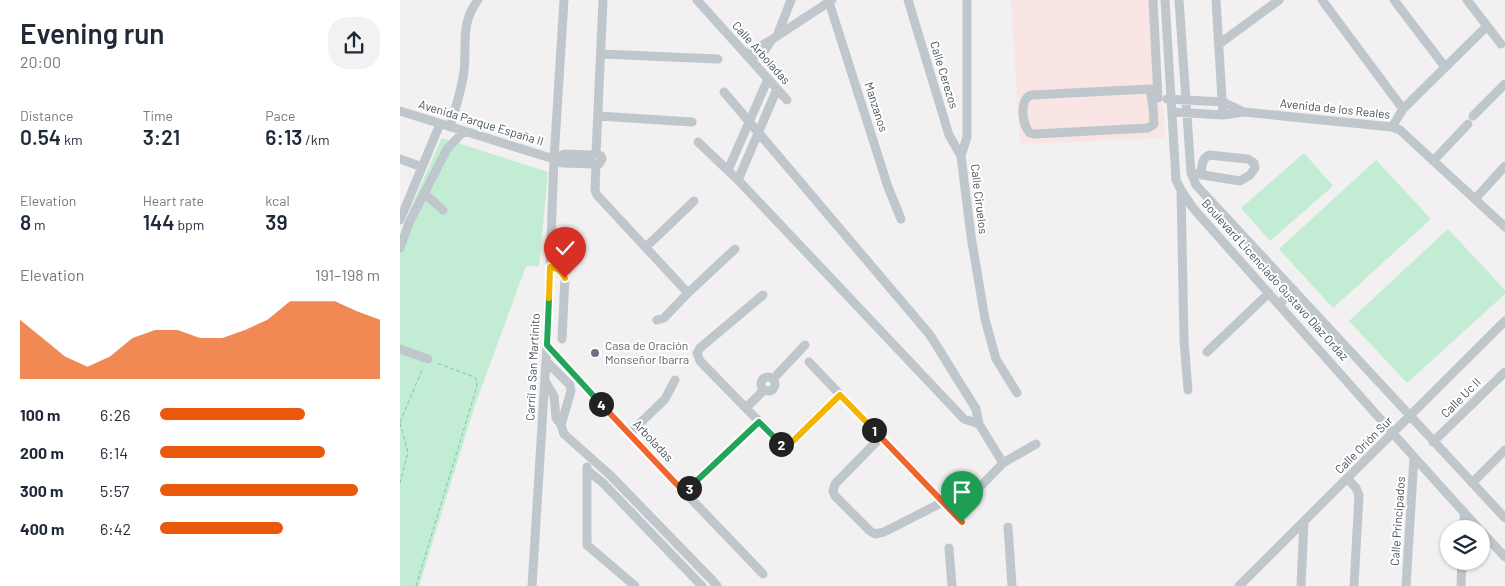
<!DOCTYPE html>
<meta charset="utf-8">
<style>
:root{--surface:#fff;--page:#f2f2f3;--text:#1f2937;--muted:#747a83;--accent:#ea580c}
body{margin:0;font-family:Barlow,sans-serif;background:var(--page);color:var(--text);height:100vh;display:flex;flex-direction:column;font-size:19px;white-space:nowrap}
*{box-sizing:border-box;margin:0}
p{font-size:16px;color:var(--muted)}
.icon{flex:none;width:28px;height:28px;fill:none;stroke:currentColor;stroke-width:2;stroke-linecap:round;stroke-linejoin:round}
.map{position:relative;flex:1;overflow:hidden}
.drawer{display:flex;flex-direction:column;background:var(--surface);width:400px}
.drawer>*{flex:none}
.controls{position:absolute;left:1040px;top:520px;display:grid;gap:10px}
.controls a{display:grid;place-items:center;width:50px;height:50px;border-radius:50%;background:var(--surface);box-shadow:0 1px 4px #0004;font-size:25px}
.pin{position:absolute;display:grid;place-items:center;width:42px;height:42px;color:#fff;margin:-51px -21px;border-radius:50% 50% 50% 0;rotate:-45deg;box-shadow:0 0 5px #0007}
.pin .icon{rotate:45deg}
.km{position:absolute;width:25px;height:25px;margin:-12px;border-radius:50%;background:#222;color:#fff;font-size:14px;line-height:25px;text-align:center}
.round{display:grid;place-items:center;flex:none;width:52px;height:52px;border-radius:20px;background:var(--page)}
.headline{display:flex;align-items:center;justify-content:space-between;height:85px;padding:0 20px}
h1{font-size:28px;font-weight:600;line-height:38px}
.figures{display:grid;grid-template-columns:repeat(3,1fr);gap:8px;height:85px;padding:5px 20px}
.figures div{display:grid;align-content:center}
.figures b{font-size:21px;font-weight:600}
.figures small{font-size:14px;font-weight:400}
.figures p{font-size:14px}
.chart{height:140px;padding:10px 20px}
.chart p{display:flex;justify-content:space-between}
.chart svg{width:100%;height:90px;margin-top:5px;fill:var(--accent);opacity:.7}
ul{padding:0 20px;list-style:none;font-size:16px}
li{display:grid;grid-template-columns:80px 60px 1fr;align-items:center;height:38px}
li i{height:12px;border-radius:6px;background:var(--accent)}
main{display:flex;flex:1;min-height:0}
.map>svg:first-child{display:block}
</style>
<main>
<section class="drawer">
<div class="headline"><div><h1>Evening run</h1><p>20:00</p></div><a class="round"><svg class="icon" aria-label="share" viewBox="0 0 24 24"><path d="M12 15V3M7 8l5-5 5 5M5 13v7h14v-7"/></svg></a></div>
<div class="figures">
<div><p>Distance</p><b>0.54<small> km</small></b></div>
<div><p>Time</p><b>3:21</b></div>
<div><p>Pace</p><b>6:13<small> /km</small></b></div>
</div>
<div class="figures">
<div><p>Elevation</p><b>8<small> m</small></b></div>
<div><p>Heart rate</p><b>144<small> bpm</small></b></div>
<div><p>kcal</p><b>39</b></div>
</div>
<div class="chart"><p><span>Elevation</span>191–198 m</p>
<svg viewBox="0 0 160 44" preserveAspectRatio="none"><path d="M0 44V15L10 24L20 33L30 38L40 33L50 24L60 20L70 20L80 24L90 24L100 20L110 15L120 6L130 6L140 6L150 11L160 15V44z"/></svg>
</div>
<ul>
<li><b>100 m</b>6:26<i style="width:66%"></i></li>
<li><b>200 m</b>6:14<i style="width:75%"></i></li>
<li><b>300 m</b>5:57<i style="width:90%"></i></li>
<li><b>400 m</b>6:42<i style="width:56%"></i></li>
</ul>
</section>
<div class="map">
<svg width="1105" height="586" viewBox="0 0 1105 586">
<rect width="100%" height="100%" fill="#f2f0f0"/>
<!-- medical -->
<path fill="#f9e5e3" d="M611,0H757L765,138L620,144Z"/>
<!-- green -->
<path fill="#c2ecd3" d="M42,138L148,172L139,266H126L74,408L19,586H0V237L10,209Z
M904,153L933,186L870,241L841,208Z
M976,160L1031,219L933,308L879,249Z
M1048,229L1105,290V294L1007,383L949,321Z"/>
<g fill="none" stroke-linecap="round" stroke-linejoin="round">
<!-- path -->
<path stroke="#7dc7a4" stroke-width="1" stroke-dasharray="4 2.5" stroke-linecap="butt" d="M0,422L23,368
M0,423L8,452L0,483
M16,586L77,386L76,379L74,377L37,363"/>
<!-- minor -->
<path stroke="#bfc7cd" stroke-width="9" d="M297,0L387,100
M508,0L549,135L561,156
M567,0V137L561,156L571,236L585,319L596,359L617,393
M753,0L758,98
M765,0L776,180L781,190L793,208L1014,457L1079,529
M779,0L791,173L796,185L1105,518
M816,0L823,115
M922,0L1003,109
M994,0L1045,67
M1067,0L1101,44
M429,2L488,187L501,219
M377,36L391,0
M819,44L879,0
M201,54L318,59
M346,55L371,40L432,0
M350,59L365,50L371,41
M750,89L753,107L754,124L748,128L634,134L630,133C622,126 619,99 631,95Z
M324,92L530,335L576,409L579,424L603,463
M767,99L823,102L844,112
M0,111L154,159L162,163L193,164
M772,112L823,115L844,112L992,127L1000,130L1105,227
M198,116L292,122
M1073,116L1105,84
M50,127C55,109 62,89 64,71C67,45 60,23 78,0
M992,127L1003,109L1087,26
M298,142L338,180L564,419L579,424
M196,154L203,0
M0,159L22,167
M154,159L164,154L192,155
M1033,161L1068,124
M196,165L191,162C190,158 191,155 196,154L201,156L202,159L199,164L196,165L195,190L197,195L288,293
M328,170L368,79
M791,173L840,181L850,175L855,168L854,163L848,159L809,155C801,159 802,167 801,175
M338,180L377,89
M781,190L784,340L788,390
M25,194L43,210
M1075,199L1105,166
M0,220L40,124
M246,247L294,201
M0,248L9,223L47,149L64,131
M150,267C158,268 162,271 165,278L162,339
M363,295L300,348L297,353L300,361L380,443L385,446L391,443L440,395
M879,304L894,290
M257,320L264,318L288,293L335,249
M147,345L229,434L363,574
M0,349L28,359
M807,352L869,293
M146,361L170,385L171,391L161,425
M409,362L562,522
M361 384a7 7 0 1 1 14 0a7 7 0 1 1-14 0Z
M374,378L405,345
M145,381L154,396L156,418L161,425L164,434L210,475L312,580L317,586
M346,408L364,390
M229,434L265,399L275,380
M481,437L435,484L433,491L435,496L470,531L475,534L484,532L543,502
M1033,442L1105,372
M187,467V545L235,586
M187,470L203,483L302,586
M948,479L956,488L959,495L954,586
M1072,483L1105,450
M578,489L603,463L636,444
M284,492L359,422
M608,527L612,586
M1064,529V512
M1081,531L1105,557
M549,548L552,586
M132,586L147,345L154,159L164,0
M839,586L1105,321
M901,586L904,521
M1006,586L1014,457
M1061,586L1062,561"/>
</g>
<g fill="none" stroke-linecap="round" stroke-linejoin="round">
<!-- split-1 casing -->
<g stroke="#fff" stroke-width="10">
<path id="split-1" d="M474,430L562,522"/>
</g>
<!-- split-2 casing -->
<g stroke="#fff" stroke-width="10">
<path id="split-2" d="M381,444L385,446L391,443L440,395L474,430"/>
</g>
<!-- split-3 casing -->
<g stroke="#fff" stroke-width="10">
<path id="split-3" d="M289,488L359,422L381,444"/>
</g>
<!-- split-4 casing -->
<g stroke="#fff" stroke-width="10">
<path id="split-4" d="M201,404L284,492L289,488"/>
</g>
<!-- split-5 casing -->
<g stroke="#fff" stroke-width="10">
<path id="split-5" d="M149,298L147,345L201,404"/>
</g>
<!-- split-6 casing -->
<g stroke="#fff" stroke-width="10">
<path id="split-6" d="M149,298L150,267C158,268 162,271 165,278"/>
</g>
<!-- split-1 -->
<use href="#split-1" stroke="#f0652b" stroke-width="6"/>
<!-- split-2 -->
<use href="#split-2" stroke="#f5b400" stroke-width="6"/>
<!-- split-3 -->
<use href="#split-3" stroke="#22a559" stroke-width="6"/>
<!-- split-4 -->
<use href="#split-4" stroke="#f0652b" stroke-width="6"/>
<!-- split-5 -->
<use href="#split-5" stroke="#22a559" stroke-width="6"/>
<!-- split-6 -->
<use href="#split-6" stroke="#f5b400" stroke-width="6"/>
</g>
<!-- markers -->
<circle fill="#6b7280" stroke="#fff" stroke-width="2" cx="195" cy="353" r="5"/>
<g text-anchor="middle" stroke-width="4" stroke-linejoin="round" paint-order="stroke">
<!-- street labels -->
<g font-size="12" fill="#49535c" stroke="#fff">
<text transform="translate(361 53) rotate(48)" y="4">Calle Arboladas</text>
<text transform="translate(544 75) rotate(73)" y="4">Calle Cerezos</text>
<text transform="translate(476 107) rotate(72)" y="4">Manzanos</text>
<text transform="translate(935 109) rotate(6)" y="4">Avenida de los Reales</text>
<text transform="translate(81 123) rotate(17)" y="4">Avenida Parque España II</text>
<text transform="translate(579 199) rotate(83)" y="4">Calle Ciruelos</text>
<text transform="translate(875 280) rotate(48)" y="4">Boulevard Licenciado Gustavo Díaz Ordaz</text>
<text transform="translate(133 367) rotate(-87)" y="4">Carril a San Martinito</text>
<text transform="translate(1061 398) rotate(-45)" y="4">Calle Uc II</text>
<text transform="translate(253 441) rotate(47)" y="4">Arboladas</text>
<text transform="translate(964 445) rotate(-45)" y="4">Calle Orión Sur</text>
<text transform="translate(998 521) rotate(-86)" y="4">Calle Principados</text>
</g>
<!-- worship labels -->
<g font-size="12" fill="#5b616d" stroke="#fff" text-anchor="start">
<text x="205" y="350">Casa de Oración<tspan x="205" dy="14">Monseñor Ibarra</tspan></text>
</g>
</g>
</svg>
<div class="controls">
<a><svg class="icon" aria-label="layers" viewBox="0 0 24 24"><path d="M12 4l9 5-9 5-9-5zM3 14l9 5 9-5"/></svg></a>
</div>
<div class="pin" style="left:562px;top:522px;background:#1e9e55"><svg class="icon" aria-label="arrive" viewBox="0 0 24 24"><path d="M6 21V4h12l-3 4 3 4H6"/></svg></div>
<div class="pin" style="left:165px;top:278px;background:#d93025"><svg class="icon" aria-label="check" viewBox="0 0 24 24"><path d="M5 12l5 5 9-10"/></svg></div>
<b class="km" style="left:474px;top:430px">1</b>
<b class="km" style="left:381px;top:444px">2</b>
<b class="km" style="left:289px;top:488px">3</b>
<b class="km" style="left:201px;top:404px">4</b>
</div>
</main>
